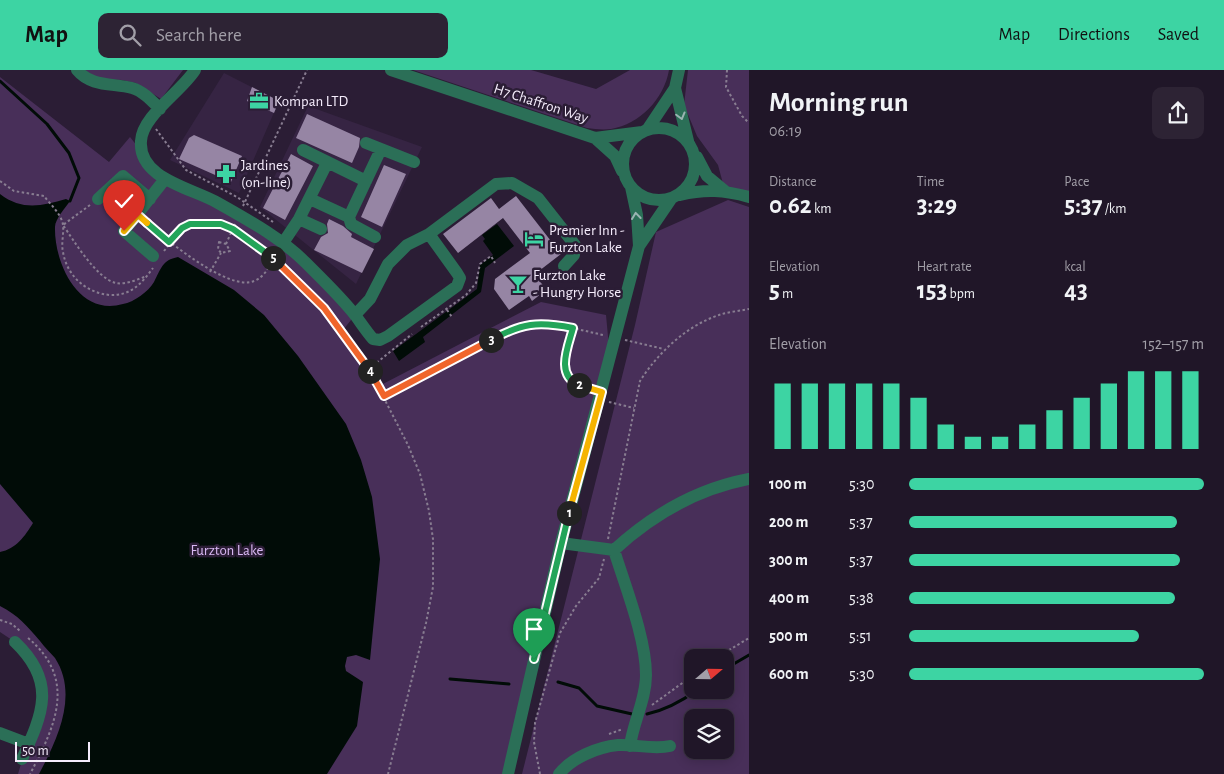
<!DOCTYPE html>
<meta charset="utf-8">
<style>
:root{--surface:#201628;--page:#2d2334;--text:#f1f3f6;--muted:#a29fa8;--line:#3d3545;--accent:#3dd4a3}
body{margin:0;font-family:"Alegreya Sans",sans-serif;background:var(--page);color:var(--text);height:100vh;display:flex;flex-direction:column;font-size:19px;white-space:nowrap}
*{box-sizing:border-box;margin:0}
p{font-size:16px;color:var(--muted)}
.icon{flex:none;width:28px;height:28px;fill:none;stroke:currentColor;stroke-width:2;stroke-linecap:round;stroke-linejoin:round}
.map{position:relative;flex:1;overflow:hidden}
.sheet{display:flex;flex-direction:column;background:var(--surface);width:475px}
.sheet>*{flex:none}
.needle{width:32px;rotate:70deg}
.tools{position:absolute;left:684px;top:579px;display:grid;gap:10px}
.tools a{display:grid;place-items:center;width:50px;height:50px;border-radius:10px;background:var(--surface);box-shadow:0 2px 12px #0003,0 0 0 1px var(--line);font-size:25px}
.scale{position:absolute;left:15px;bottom:12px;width:75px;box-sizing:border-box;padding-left:5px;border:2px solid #f5ecfc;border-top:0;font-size:14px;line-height:18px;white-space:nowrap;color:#f5ecfc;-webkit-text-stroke:4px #2b1d35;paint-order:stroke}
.pin{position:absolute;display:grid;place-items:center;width:42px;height:42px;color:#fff;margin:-51px -21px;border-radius:50% 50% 50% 0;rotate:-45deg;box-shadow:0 0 5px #0007}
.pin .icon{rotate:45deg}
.km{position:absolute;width:25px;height:25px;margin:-12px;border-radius:50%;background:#222;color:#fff;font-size:14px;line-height:25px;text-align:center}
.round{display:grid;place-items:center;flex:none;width:52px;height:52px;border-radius:10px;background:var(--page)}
.summary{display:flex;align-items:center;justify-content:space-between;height:85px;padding:0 20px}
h1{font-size:28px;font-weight:700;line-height:38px}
.metrics{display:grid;grid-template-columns:repeat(3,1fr);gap:8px;height:85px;padding:5px 20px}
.metrics div{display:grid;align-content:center}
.metrics b{font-size:25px;font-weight:700}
.metrics small{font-size:14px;font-weight:400}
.metrics p{font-size:14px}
.chart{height:140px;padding:10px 20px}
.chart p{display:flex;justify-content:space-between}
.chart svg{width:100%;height:90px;margin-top:5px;stroke:var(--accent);stroke-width:6}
ul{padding:0 20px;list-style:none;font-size:16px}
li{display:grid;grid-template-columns:80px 60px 1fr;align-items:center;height:38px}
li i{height:12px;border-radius:6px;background:var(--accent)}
header{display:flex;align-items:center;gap:30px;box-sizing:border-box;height:70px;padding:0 25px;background:var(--accent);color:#111}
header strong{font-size:24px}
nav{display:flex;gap:28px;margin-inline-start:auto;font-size:18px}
.search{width:350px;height:45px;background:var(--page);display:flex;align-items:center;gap:12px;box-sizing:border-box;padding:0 18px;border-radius:10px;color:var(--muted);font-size:19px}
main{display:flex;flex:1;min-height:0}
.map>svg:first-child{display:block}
</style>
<header>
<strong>Map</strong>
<div class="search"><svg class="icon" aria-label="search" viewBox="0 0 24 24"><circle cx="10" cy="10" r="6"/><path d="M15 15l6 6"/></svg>Search here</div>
<nav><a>Map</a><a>Directions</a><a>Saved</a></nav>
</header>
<main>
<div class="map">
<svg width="749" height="704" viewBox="0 0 749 704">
<rect width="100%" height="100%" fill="#2b1d35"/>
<!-- built -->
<path fill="#362443" d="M224,3L279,31L239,123L170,90Z
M308,36L422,77L356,214L260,137Z"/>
<!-- green -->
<path fill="#482f59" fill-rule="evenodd" d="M84,0H183L161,29L136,13L122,10L98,9Z
M413,0H531L596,19L630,0H669C664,29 640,54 611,59C603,60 594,59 587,58Z
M688,0H749V127L725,121L718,95L697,66L684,35Z
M0,7L109,92L130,67L141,81L145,91L283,173L355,245L343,260L379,316L541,232L606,245L610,288L508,704H18L43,619L15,572L0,562Z
M728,130L749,137V704H522L635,255L656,162ZM692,588H725V620H692ZM692,648H725V680H692Z"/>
<!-- water -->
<path fill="#010c07" d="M0,124C22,141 42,136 66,129L70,131C66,137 55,149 55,157C54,192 78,247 123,234C134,232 148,222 154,212C161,199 162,190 178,187L234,220L264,245L298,286L346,354L361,390L372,427L380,489L370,590L356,585L347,587L345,596L346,601L363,612L357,656L327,704H39C57,670 79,625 55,588C50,582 44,577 40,571C27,556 18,545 0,536V482C16,479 25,466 33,453L0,414Z
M497,154L514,176L485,198L481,222L423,267L425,272L399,291L393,281L477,219L480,195L493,185L483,171L485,169L482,165Z"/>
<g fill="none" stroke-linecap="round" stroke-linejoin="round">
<!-- stream -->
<path stroke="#010c07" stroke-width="3" d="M0,11L47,54L69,83L79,108L70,131
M725,599L749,585
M450,609L509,614
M558,612L579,618L597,636L632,644
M647,644C665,640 682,631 697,620"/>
</g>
<!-- building -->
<path fill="#9685a4" d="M252,17L279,31L274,43L247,31Z
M307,44L360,68L359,77L352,93L296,68Z
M194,65L242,86L231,112L179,89L189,68Z
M291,84L313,96L285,150L263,138Z
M384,95L406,104L382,157L361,147Z
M516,126L561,184L535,204L546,220L532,231L529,226L509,240L494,219L495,209L530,183L503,148L458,183L443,164L491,128L499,139Z
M329,149L343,156L352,164L351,167L374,179L362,203L314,180L321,167L328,163L327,154Z"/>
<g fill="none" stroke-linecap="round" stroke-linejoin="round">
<!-- path -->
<path stroke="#887d91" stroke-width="2" stroke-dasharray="2.5 2.5" stroke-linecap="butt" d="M727,0L726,17L742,46L749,53
M156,59L186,100L237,127L273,152
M0,111L14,121L44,126C50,134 62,145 63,155C64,164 61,173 63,182C67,206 86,223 110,225C131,226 142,213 153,198
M90,135L63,155C74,171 97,209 116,213C126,215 138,209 147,206
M243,136L307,0
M145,152C165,168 228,222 254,211C264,207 269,198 273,188
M219,172L226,174L230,181L221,183L218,179Z
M226,174L235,154
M164,181L182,158L190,155L221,154L233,159L273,188L324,238L343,260L369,299L408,375L420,404L429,441L433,469V517L426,553L388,704
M210,202L221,183
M447,240L452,247
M421,257L466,225L476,213L480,194L491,186L495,193
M573,258C566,286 554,307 589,318
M625,270L664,279
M369,299L412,264
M384,326L522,255L551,253L603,265
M609,332L634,338
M608,469L640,311C658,283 686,256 719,245C728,242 739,241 749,239
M0,550L12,554L20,561
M28,568C77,609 56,655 30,704
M716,588L749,568
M652,635L692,606
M609,664L623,659
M540,704L534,672L535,653L560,563L576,536L599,508L604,489"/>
<!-- minor -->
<path stroke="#2b6f57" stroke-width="12" d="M77,0C91,17 113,13 132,18C143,21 152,31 160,39
M195,0C181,22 142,46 141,71C138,109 192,118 218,133C248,150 281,168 305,192C322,209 340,226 355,245C361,253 366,261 373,269L380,270L388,266L457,216L460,208L457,203L429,164
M391,0L595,68L642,62
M675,18L688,71
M623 94a36 36 0 1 1 72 0a36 36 0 1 1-72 0Z
M647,60L675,18L679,0
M595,68L615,86L622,101
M366,73L414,92
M303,80L366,111
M697,87L707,106L725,121
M680,125C705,119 724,120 749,127
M98,129L123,106L150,129
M310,129L349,147L381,79
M349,147L351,154L375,167
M299,149L321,159
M283,173L299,149L327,93
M639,176L671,129
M153,186L124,161L165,109
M355,245L370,229L388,194L407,175L429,164L496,114L512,113L538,128L575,175L574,185L564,196
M561,473L614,480C625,516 646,568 646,605C646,630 633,652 630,676
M614,480C652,445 697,419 749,409
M15,572C57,612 43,643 22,689
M0,663L29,674
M508,704L561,473L639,176L637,145L631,117
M559,704C572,688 597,677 618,675C635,674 653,680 670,676"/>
</g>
<!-- one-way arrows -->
<defs><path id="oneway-chevron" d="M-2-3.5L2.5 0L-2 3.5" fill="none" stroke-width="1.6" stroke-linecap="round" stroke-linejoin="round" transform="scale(1.25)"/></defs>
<g stroke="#9ab4b2">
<use href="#oneway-chevron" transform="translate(681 46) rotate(75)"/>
<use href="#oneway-chevron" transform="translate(636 146) rotate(-97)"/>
</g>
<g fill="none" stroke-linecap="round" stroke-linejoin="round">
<!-- split-1 casing -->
<g stroke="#fff" stroke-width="10">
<path id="split-1" d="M534,589L569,443"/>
</g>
<!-- split-2 casing -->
<g stroke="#fff" stroke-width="10">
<path id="split-2" d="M569,443L602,322L579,315"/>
</g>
<!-- split-3 casing -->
<g stroke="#fff" stroke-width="10">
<path id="split-3" d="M491,270C522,253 538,251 573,258C568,277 555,305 579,315"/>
</g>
<!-- split-4 casing -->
<g stroke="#fff" stroke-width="10">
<path id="split-4" d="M370,301L384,326L491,270"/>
</g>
<!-- split-5 casing -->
<g stroke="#fff" stroke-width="10">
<path id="split-5" d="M273,188L324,238L370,301"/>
</g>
<!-- split-6 casing -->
<g stroke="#fff" stroke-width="10">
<path id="split-6" d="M147,153L169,172L182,158L190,154H221L233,159L273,188"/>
</g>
<!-- split-7 casing -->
<g stroke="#fff" stroke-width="10">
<path id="split-7" d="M124,161L138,145L147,153"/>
</g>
<!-- split-1 -->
<use href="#split-1" stroke="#22a559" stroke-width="6"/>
<!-- split-2 -->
<use href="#split-2" stroke="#f5b400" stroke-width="6"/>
<!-- split-3 -->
<use href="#split-3" stroke="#22a559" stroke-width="6"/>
<!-- split-4 -->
<use href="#split-4" stroke="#f0652b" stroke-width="6"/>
<!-- split-5 -->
<use href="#split-5" stroke="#f0652b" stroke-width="6"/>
<!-- split-6 -->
<use href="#split-6" stroke="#22a559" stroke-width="6"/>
<!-- split-7 -->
<use href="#split-7" stroke="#f5b400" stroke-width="6"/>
</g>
<!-- icons -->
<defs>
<g id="office-bare" transform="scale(1.5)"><path d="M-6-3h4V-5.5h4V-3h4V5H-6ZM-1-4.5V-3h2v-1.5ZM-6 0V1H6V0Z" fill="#3dd4a3" stroke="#2b1d35" stroke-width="2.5" paint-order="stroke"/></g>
<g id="pharmacy-bare" transform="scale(1.5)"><path d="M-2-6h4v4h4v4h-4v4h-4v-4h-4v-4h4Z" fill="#3dd4a3" stroke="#2b1d35" stroke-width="2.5" paint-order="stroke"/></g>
<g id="hotel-bare" transform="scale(1.5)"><path d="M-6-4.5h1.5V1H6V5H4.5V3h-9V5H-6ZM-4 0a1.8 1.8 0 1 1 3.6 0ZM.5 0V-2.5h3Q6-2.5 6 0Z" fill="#3dd4a3" stroke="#2b1d35" stroke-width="2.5" paint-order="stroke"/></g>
<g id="bar-bare" transform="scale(1.5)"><path d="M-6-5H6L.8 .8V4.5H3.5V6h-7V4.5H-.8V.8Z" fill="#3dd4a3" stroke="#2b1d35" stroke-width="2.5" paint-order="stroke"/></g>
</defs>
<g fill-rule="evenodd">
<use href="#office-bare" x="259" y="31"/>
<use href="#pharmacy-bare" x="226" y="104"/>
<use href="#hotel-bare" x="534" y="169"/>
<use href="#bar-bare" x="518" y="214"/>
</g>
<g text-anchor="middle" stroke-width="5" stroke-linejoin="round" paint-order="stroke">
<!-- poi labels -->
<g font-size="15" fill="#f5ecfc" stroke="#2b1d35" text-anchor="start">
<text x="274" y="36">Kompan LTD</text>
<text x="241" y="100">Jardines<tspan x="241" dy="17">(on-line)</tspan></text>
<text x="549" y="165">Premier Inn -<tspan x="549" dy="17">Furzton Lake</tspan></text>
<text x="533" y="210">Furzton Lake<tspan x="533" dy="17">- Hungry Horse</tspan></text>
</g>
<!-- street labels -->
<g font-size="15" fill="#f5ecfc" stroke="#2b1d35">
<text transform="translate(541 33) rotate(18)" y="5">H7 Chaffron Way</text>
</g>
<!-- park labels -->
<g font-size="15" fill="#d8b7f2" stroke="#2b1d35">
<text x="227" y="485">Furzton Lake</text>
</g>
</g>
</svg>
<div class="tools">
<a><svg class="needle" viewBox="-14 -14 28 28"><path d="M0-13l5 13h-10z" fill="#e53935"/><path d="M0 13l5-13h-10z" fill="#a29fa8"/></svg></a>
<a><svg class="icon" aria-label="layers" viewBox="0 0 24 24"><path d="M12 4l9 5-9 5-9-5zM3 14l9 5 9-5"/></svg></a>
</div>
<div class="scale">50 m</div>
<div class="pin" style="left:534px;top:589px;background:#1e9e55"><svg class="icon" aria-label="arrive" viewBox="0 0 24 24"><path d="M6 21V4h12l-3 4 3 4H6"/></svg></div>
<div class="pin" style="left:124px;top:161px;background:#d93025"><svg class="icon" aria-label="check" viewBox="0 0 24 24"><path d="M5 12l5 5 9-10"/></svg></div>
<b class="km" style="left:569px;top:443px">1</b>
<b class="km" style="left:579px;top:315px">2</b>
<b class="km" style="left:491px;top:270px">3</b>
<b class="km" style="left:370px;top:301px">4</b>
<b class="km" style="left:273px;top:188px">5</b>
</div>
<section class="sheet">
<div class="summary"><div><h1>Morning run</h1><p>06:19</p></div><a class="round"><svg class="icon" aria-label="share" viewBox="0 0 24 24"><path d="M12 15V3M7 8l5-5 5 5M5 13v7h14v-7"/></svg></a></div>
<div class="metrics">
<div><p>Distance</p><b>0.62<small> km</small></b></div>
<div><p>Time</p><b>3:29</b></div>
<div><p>Pace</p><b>5:37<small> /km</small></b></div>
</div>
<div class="metrics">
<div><p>Elevation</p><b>5<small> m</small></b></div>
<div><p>Heart rate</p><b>153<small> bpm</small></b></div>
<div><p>kcal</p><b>43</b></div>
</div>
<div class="chart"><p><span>Elevation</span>152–157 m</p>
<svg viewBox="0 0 160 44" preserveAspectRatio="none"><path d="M5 44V12M15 44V12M25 44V12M35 44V12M45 44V12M55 44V19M65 44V32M75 44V38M85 44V38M95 44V32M105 44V25M115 44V19M125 44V12M135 44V6M145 44V6M155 44V6"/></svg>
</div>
<ul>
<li><b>100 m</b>5:30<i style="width:100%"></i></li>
<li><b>200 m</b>5:37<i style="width:91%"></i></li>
<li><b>300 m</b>5:37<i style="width:92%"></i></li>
<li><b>400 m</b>5:38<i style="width:90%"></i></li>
<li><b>500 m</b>5:51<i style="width:78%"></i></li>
<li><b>600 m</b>5:30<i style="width:100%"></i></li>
</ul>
</section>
</main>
